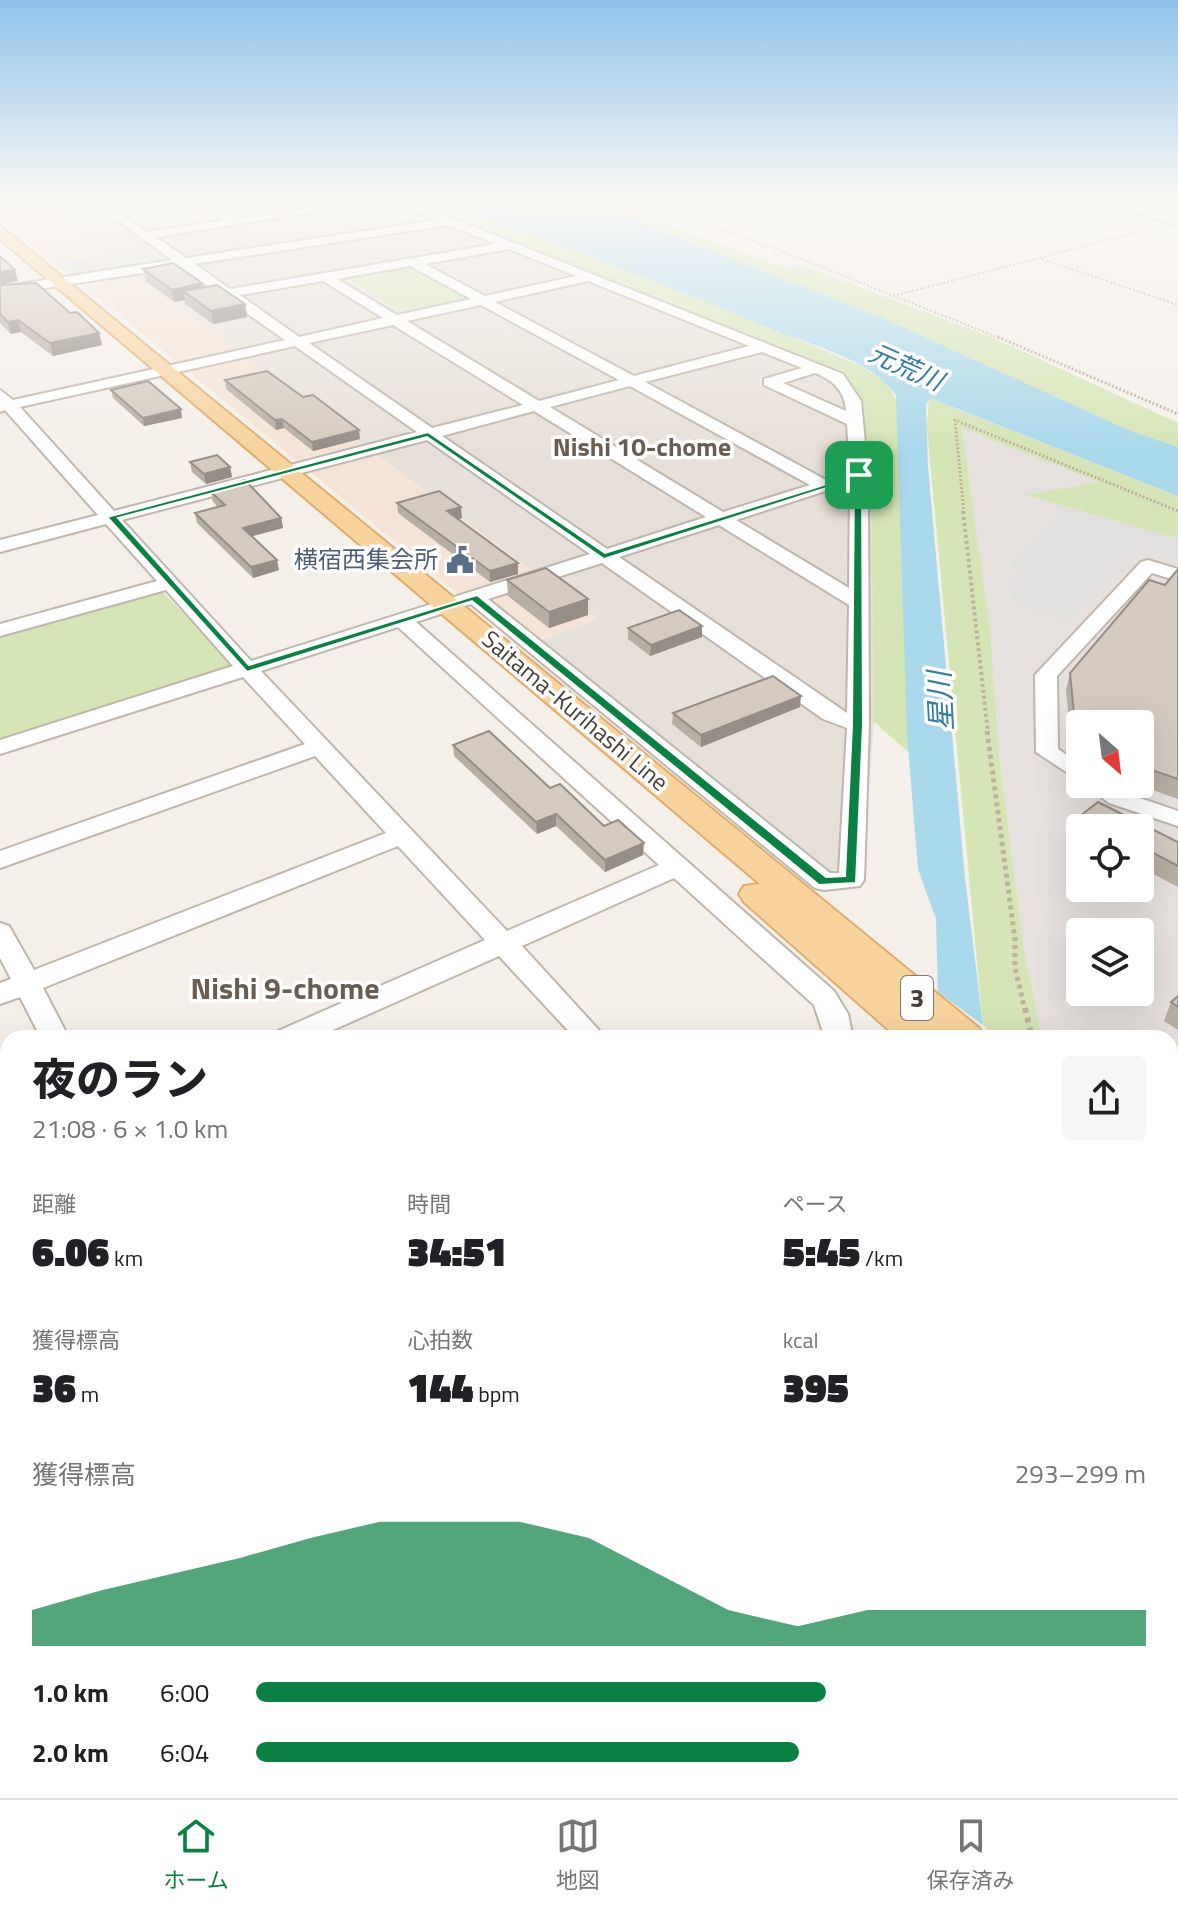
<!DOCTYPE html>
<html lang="ja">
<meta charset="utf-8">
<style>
:root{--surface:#fff;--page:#f6f6f6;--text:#202124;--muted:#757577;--line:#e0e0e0;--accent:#0b8043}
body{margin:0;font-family:"Titillium Web","Noto Sans JP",sans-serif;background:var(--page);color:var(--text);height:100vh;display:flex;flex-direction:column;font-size:30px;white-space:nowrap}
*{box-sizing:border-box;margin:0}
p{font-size:26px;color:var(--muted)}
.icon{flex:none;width:44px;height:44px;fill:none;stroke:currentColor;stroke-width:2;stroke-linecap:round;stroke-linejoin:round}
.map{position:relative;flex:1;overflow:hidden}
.side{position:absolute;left:0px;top:1030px;width:1178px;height:768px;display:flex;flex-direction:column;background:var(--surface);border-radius:24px 24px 0 0;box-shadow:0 8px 32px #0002}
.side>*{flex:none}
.needle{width:52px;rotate:152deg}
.buttons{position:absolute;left:1066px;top:710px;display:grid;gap:16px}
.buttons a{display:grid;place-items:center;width:88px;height:88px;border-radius:8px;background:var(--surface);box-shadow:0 8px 32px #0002;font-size:40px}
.pin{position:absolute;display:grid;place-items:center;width:68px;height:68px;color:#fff;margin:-34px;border-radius:16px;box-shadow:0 4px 12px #0006}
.round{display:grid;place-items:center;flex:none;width:84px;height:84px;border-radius:8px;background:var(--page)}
.overview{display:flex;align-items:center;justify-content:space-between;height:136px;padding:0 32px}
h1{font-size:44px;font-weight:800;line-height:60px}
.stats{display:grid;grid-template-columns:repeat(3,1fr);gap:12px;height:136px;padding:8px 32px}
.stats div{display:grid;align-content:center}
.stats b{font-size:40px;font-weight:800}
.stats small{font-size:22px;font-weight:400}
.stats p{font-size:22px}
.chart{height:224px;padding:16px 32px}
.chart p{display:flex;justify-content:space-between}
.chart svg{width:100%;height:144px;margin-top:8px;fill:var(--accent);opacity:.7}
ul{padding:0 32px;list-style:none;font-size:26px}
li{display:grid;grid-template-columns:128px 96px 1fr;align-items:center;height:60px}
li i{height:20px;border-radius:10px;background:var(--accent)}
.menu{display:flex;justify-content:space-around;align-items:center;height:112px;border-top:2px solid var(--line);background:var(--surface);font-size:22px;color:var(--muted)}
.menu a{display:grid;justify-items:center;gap:4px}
.menu .selected{color:var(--accent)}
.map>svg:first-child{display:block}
</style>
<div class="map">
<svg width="1178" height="1798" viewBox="0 0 1178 1798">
<rect width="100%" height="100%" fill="#f4efe9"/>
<!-- residential -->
<path fill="#e7e0d8" d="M34,200H406L448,216L125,267Z
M465,223L843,376L862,403L871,484L874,722L863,871L823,870L538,641L597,619L136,275Z"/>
<!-- commercial -->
<path fill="#f4e3d6" d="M0,200H34L125,267L83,273L64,272L0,219Z
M136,275L598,620L538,640L461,596L86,287L95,281Z"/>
<!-- industrial -->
<path fill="#e6e1de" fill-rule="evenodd" d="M962,427L1178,513V1183L1170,1177V1038H1042L1024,951L999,754L990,628ZM1080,724H1140V784H1080ZM1080,828H1140V888H1080ZM1080,932H1140V992H1080Z"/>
<!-- green -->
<path fill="#d5e5b5" d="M406,200H439L668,285L859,365L887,383L898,403L914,757L874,722L871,484L862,404L843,376Z
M583,200H598L787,269L800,265L987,335L1178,423V447L1126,429L883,318Z
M410,265L474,301L408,316L346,276Z
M929,398L1178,496V539L1026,495L1099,482L962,428L990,628L999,754L1024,951L1042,1038H999L983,1025L927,429Z
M161,591L237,666L0,746V637Z"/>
<!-- parking -->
<path fill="#e2e0de" d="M157,252L167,261L83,274L72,273L59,262Z
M1066,509L1178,539V559L1136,548L1071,621L1016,604L1008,586L1023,571L1009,566Z"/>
<!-- water -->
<path fill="#aad9ec" d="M439,200H583L883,318L1126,429L1178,447V496L930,398L926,405L928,467L965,878L983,1025L938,992L936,919L918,869L907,734L896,395C870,359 813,346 774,330C664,283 551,242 439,200Z
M963,1790H1060L1061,1798H963Z"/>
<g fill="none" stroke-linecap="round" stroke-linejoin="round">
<!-- minor casing -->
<g stroke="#bfb6ac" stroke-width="4">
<path id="minor" d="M89,200H101L147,232L225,220L194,200H206L238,218L364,200H390L156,237L186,258L436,220L391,200H406L843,374L861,401L868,475L869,725L864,880L860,886L824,890L815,888L471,604L416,622L834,991L848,1014L853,1038H825L814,1005L674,878L522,946L606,1038H575L499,956L315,1038H274L278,1031L485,940L398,846L43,988L69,1038H41L20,997L0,1004V983L11,979L0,958V923L9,926L34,970L386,833L315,756L0,868V851L305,744L243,677L0,754V740L233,666L166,590L0,636V624L157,581L106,524L0,552V540L98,515L5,410L0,412V390L13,400L285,340L181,267L0,295V287L172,260ZM448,225L496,244L230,289L195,264ZM509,249L576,276L485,296L425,264ZM410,266L471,299L397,315L337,279ZM323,281L383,318L299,337L240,295ZM588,281L749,346L634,376L495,302ZM481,305L619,380L539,401L407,321ZM393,325L523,405L432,428L309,343ZM295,346L417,432L114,511L20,407ZM762,352L802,368L764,379V385L847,424L850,472L826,480L645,382ZM815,373C833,380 845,391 846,411L783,383ZM630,386L810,485L723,512L550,407ZM534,411L706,517L607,549L442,436ZM427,440L590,554L251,661L122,520ZM850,483L849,588L736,520ZM719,525L849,605L847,713L619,557ZM602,563L823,719L847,728L839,873H830L488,599ZM398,627L659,865L507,931L261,671Z
M1096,200H1113L1178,218V226Z
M1148,560L1178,569V581L1152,573L1057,676L1058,749L1080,764V781L1036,752L1035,675L1141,562Z
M1084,784H1112L1125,793L1178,811V826L1109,803Z
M8,1149V1175L0,1178V1152Z
M8,1371V1406L0,1409V1374Z
M8,1664V1708L0,1711V1667Z
M402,1790H455L452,1798H399Z
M827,1790H877L874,1798H824Z"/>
</g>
<!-- major casing -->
<g stroke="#ddad6e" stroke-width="4">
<path id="major" d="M0,226L979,1028L985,1038H898L744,902L739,894L744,886L760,884L0,239Z
M1170,1187L1178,1189V1229L1170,1226Z
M1170,1230L1178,1232V1274L1170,1271Z"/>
</g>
<!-- path-far5 -->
<path stroke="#c0b09e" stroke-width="2" stroke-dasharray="2 2" stroke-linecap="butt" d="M630,200L776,249L1002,339
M1042,259L1178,305
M893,296L1147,230"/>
<!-- path-far4 -->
<path stroke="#c0b09e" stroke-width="3" stroke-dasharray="2 2" stroke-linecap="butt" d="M998,337L1178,414
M964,513L955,420L1178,511"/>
<!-- path-far3 -->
<path stroke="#c0b09e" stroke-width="4" stroke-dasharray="3 3" stroke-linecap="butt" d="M963,511L988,733"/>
<!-- path-far2 -->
<path stroke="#c0b09e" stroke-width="5" stroke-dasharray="4 4" stroke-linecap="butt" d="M987,731L1015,939V968L1025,1010"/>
<!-- path-far1 -->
<path stroke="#c0b09e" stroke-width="6" stroke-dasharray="5 5" stroke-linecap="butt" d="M1025,1008L1032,1038"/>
<!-- path -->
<path stroke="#c0b09e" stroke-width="8" stroke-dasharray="6 6" stroke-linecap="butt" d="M900,1790L901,1798"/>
<!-- minor -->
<use href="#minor" fill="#fff" fill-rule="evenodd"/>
<!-- major -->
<use href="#major" fill="#f8d39e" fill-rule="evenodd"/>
</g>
<!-- wall -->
<path fill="#b7aea4" d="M143,269L203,287L245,304L247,317L213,324L185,304V300L174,302L146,281Z
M0,285L70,313L99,333L102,345L53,356L21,332L11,334L0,323Z
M225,380L360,439L313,451L284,428L276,430L226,389Z
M111,390L182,418L144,426L113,398Z
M190,462L230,467L232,477L206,484L192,472Z
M211,492L281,518L283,528L252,536L279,570L253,578L197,523L195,513L218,507L213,502Z
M397,503L462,518L458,519L518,563V574L490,582L398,513Z
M1178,569V799L1136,784H1140V724H1080V734L1070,731L1066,690L1070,673L1165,585Z
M507,580L588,615L549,628L508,596Z
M702,626V637L650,656L628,639V628Z
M800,707L701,747L672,724L673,713Z
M453,745L550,788L643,855L605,872L556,826L537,834L454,756Z
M1098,802L1178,842V887L1140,867V828H1080V836L1075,834L1080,816Z
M1178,996V1030L1164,1021L1171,1002Z"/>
<!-- shaded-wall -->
<path fill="#958d86" d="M15,270L18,281L0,285V272Z
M202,283L205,296L183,291L185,300L174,302L172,290Z
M245,304L247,317L213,324L211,311Z
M18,320L21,332L11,334L8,322Z
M99,333L102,345L53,356L50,343Z
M181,409L182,418L144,426L143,418Z
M282,419L284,428L276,430L275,420Z
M359,430L360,439L313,451L312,442Z
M230,467L232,477L206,484L204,474Z
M461,507L462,518L448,522L447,511Z
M281,518L283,528L245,538L243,528Z
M277,560L279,570L253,578L251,567Z
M518,563V574L490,582V571Z
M588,599V615L549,628V612Z
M702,626V637L650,656L651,645Z
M801,696L800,707L701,747V735Z
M556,814V826L537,834L536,822Z
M644,843L643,855L605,872V860Z"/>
<!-- building -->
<path fill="#d5cabf" stroke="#958d86" stroke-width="2" d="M0,256L15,270L0,272Z
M173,263L202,283L172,290L143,269Z
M36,283L70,313L77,312L99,333L50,343L18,320L8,322L0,314V285Z
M217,285L245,304L211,311L183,291Z
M267,371L303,397L313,395L359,430L312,442L282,419L275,420L225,380Z
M148,381L181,409L143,418L111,390Z
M217,455L230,467L204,474L190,462Z
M245,480L281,518L243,528L277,560L251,567L195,513L225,505L211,492Z
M439,491L461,507L447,511L518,563L490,571L397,503Z
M546,568L588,599L549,612L507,580Z
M1178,569V779L1140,766V746L1146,737L1140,735V724H1106L1074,713L1070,673L1149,580L1165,585Z
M679,610L702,626L651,645L628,628Z
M773,676L801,696L701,735L673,713Z
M489,731L550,788L560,784L604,826L618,820L644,843L605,860L556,814L536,822L453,745Z
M1098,802L1178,842V866L1140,846V828H1104L1080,816Z
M1178,996V1007L1171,1002Z"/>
<!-- sky -->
<linearGradient id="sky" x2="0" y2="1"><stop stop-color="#8fc3ea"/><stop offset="0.44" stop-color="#faf8f5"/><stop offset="1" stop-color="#faf8f5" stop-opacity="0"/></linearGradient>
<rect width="1178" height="451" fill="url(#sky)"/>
<!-- route -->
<path fill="#0b8043" stroke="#fff" stroke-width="2" fill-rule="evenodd" d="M428,432L605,553L862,473L863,725L856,883L819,885L472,601L247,672L107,517ZM427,437L604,559L854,479L852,725L845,876L826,877L477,595L249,665L118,518Z"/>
<!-- icons -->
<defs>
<g id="civic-bare" transform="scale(2.16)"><path d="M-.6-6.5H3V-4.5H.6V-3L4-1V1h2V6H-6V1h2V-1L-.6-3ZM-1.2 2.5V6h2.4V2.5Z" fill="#5c6f8a" stroke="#fff" stroke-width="2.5" paint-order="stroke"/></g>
</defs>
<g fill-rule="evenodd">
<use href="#civic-bare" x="460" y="560"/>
</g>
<g text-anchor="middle" stroke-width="7" stroke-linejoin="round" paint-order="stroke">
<!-- far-service labels -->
<g font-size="24" fill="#4e5e75" stroke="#fff" text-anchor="end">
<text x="438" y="568">横宿西集会所</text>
</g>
<!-- far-street labels -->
<g font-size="24" fill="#473f38" stroke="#fff">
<text transform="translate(575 711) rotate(40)" y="8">Saitama-Kurihashi Line</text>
</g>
<!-- far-water labels -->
<g font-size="26" font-style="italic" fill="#337e9d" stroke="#fff">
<text transform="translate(906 367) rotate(24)" y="9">元荒川</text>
</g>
<!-- far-neighbourhood labels -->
<g font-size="26" font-weight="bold" fill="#695c50" stroke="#fff">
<text x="642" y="456">Nishi 10-chome</text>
</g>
<!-- shield labels -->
<rect fill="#fff" stroke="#7e7974" stroke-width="2" x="901" y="976" width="32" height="44" rx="6"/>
<g font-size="26" font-weight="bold" fill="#473f38">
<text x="917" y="1007">3</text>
</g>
<!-- water labels -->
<g font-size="30" font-style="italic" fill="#337e9d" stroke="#fff">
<text transform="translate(941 701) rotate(-93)" y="10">星川</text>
</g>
<!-- neighbourhood labels -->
<g font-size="30" font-weight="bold" fill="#695c50" stroke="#fff">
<text x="285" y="999">Nishi 9-chome</text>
</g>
</g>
</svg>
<div class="buttons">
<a><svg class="needle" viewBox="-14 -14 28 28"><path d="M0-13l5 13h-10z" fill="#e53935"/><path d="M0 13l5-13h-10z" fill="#757577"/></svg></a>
<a><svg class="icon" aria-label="locate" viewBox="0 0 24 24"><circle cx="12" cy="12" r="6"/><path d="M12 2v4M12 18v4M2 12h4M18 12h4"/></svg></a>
<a><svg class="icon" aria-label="layers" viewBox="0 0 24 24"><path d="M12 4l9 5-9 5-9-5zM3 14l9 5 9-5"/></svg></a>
</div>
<div class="pin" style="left:859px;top:475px;background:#1e9e55"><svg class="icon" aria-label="arrive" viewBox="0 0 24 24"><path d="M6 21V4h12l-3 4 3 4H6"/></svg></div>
<section class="side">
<div class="overview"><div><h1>夜のラン</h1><p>21:08 · 6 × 1.0 km</p></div><a class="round"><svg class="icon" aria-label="share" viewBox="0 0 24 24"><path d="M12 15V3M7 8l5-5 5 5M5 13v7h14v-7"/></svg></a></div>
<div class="stats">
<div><p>距離</p><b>6.06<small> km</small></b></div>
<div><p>時間</p><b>34:51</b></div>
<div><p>ペース</p><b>5:45<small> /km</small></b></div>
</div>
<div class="stats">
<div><p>獲得標高</p><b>36<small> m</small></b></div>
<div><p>心拍数</p><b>144<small> bpm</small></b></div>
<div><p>kcal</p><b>395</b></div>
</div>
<div class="chart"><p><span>獲得標高</span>293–299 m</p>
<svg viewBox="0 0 160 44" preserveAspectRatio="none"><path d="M0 44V33L10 27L20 22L30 17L40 11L50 6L60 6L70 6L80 11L90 22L100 33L110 38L120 33L130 33L140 33L150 33L160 33V44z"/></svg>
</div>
<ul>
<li><b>1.0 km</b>6:00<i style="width:64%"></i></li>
<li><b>2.0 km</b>6:04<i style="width:61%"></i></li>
</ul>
</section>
</div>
<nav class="menu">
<a class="selected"><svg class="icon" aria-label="home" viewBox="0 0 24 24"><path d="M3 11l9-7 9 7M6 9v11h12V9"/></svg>ホーム</a>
<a><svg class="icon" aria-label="map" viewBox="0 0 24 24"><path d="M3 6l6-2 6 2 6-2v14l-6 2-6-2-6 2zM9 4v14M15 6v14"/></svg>地図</a>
<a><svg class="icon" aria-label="saved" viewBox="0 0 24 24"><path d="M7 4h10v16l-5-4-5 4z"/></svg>保存済み</a>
</nav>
